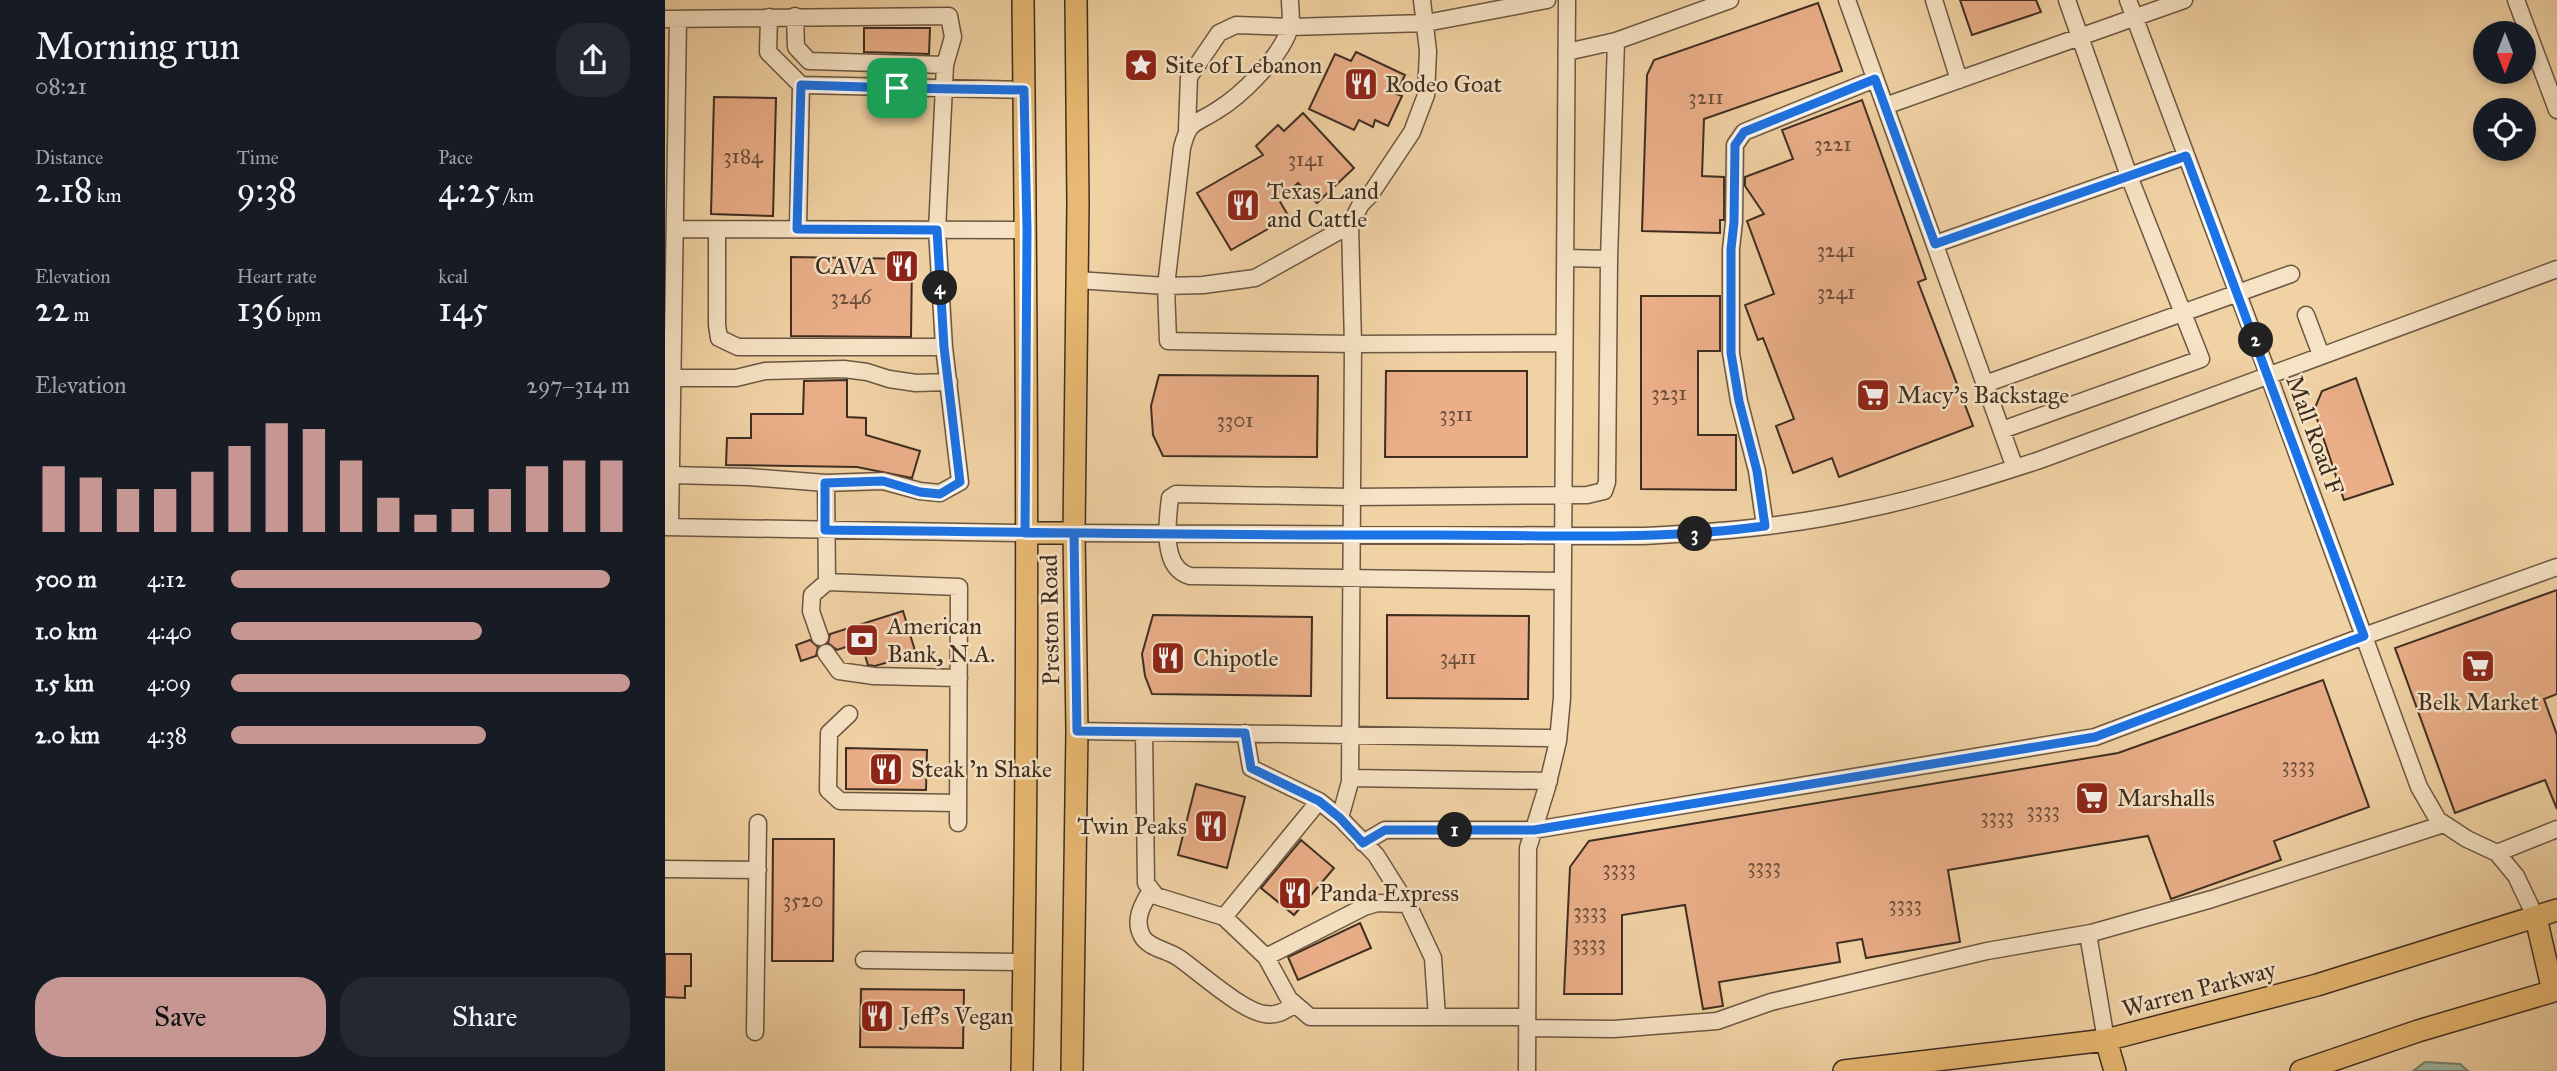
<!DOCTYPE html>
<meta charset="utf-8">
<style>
:root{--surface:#171b24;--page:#242831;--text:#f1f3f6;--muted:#9ea1a6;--accent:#c59692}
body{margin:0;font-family:"IM FELL Great Primer",serif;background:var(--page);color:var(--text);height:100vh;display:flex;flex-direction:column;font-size:26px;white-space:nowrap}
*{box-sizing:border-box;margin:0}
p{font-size:23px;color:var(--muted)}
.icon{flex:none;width:38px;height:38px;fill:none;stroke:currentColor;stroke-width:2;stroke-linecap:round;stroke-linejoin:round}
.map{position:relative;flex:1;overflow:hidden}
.panel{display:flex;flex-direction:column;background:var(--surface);width:665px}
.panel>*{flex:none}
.needle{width:46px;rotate:180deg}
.buttons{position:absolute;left:1808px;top:21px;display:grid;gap:14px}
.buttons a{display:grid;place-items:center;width:63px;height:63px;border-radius:50%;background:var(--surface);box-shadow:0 4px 10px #0003;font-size:35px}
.pin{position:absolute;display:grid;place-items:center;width:60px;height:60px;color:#fff;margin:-30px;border-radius:14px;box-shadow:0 4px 10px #0006}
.km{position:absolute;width:35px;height:35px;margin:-18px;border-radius:50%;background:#222;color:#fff;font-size:19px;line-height:35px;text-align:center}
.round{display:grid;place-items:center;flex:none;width:74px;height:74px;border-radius:28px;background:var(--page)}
.overview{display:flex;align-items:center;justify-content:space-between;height:119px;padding:0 35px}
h1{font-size:38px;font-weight:600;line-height:52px}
.figures{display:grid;grid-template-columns:repeat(3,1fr);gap:10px;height:119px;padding:7px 35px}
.figures div{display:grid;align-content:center}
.figures b{font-size:35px;font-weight:600}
.figures small{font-size:19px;font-weight:400}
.figures p{font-size:19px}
.chart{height:196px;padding:14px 35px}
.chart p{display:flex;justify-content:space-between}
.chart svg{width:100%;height:126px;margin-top:7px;stroke:var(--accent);stroke-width:6}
.cta{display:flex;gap:14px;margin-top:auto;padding:14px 35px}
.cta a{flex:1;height:80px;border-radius:28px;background:var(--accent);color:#111;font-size:28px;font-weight:600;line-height:80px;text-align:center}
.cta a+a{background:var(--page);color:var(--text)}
ul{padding:0 35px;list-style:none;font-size:23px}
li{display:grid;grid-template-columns:112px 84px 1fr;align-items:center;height:52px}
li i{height:18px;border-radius:9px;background:var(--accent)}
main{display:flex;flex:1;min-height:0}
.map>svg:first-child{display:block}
</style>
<main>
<section class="panel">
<div class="overview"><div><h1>Morning run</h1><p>08:21</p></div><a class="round"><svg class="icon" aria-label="share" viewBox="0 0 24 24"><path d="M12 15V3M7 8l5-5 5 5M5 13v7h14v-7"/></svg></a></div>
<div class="figures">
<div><p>Distance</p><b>2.18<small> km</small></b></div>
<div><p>Time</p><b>9:38</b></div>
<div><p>Pace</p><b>4:25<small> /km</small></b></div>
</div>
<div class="figures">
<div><p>Elevation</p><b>22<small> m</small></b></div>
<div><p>Heart rate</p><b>136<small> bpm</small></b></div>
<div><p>kcal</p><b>145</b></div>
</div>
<div class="chart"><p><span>Elevation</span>297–314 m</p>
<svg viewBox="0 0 160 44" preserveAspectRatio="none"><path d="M5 44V21M15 44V25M25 44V29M35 44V29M45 44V23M55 44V14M65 44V6M75 44V8M85 44V19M95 44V32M105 44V38M115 44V36M125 44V29M135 44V21M145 44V19M155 44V19"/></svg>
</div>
<ul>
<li><b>500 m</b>4:12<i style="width:95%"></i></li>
<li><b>1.0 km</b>4:40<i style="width:63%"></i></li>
<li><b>1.5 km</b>4:09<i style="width:100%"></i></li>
<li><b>2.0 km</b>4:38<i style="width:64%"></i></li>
</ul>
<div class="cta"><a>Save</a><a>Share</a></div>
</section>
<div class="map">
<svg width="1892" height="1071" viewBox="0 0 1892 1071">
<rect width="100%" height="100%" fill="#f1d2a4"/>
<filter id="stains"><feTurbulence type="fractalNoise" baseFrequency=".00286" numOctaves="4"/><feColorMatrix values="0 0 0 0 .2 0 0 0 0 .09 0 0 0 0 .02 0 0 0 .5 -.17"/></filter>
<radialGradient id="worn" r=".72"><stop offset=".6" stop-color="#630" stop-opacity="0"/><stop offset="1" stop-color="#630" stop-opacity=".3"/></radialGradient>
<!-- water -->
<path fill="#9bb8a3" stroke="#76816f" stroke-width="2" d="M1760,1062L1795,1064L1803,1071H1748Z"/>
<!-- building -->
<path fill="#eaae88" stroke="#3e2e21" stroke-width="2" d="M1295,0H1371L1376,12L1307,35Z
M1153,3L1177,71L1039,119L1037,176L1059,177V220H1055V233L977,231L982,75L989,60Z
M199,28H265L264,54L199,52Z
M691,52L740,75L731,94L737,96L723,126L710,120L708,127L694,120L689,130L644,109L670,54L686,61Z
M49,97L111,98L108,216L46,214Z
M1197,100L1261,279L1253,282L1308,426L1174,477L1167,458L1128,473L1111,426L1129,419L1098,338L1093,340L1080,305L1109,294L1082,221L1099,214L1080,186V177L1128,159L1117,130Z
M638,113L689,168L652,203L633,183L614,200L624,217L566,250L532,193L598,155L591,146L613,125L619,131Z
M126,257L247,259L246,337L126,336Z
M976,296H1055V351H1033V435H1071V490L976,489Z
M721,371H862V457H720Z
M494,375L653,376L652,457L498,456L488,435L486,406Z
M1691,378L1728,484L1679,500L1649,410L1657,391Z
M182,380V417L201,418V435L255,451L247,478L192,467L61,465L62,438H86V414H138L139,381Z
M1892,590V694L1879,699L1892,735V809L1880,780L1790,813L1730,648Z
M238,611L251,654L210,666L203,665L196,642L172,650L163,643L165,634Z
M488,615L647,617L646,696L487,694L480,676L477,654Z
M722,615L864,616L863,699L722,698Z
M145,640L153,647L151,656L136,661L131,645Z
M1658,680L1704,807L1609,841L1616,860L1506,899L1483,836L1283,870L1295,942L1201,958L1197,939L1172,943L1175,962L1054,982L1058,1006L1038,1009L1020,905L957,915V994H899L905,867L924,841L1453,753Z
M181,748L262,750L261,790L181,789Z
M531,784L580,797L562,868L513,855Z
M108,839H169L168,961H107Z
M636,840L669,868L629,915L596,888Z
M695,923L706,948L633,980L623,957Z
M0,954H26V986H20V998L0,997Z
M196,989L299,990L298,1048L195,1047Z"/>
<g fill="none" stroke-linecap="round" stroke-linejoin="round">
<!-- minor casing -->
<g stroke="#6b5742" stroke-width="19">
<path id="minor" d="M757,0L763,51L761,95L747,132L705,195L696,204L685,225L688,344L685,782L675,818L711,855L745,909L768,958L772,1017
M1182,0L1350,468
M1269,0L1294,80
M1463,0L1603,374L1754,787L1773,820L1802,839L1832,853L1851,876L1871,918
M1851,0L1892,110
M130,16L131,47L144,61L280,65
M104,17L103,52L136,85L359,90
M0,19L284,16L288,37L280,65L272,230L279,347L295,482L275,493L255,491L218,481L161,483L84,477L6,475
M902,52L951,41
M1220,106L1519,0
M522,129L524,77L554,33L571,25L625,27L761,23L882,0
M685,225L590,278L538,285L501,286L503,341L688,344L899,343
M10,229L362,230
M52,229V325L54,338L73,347H279
M133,229L136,85
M1270,244L1521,156
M900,258L944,259
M412,280L501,286L517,148C524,120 529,125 551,111C576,96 617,56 625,27C627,19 625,8 625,0
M1641,315L1656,355
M8,378H71L100,371L179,369L202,372L224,379L251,383L284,382
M1320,384L1626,274
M1337,430L1536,359L1464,176L1402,0
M161,483L162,582L294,587L293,823
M1100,526L1092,471L1074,401L1066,353V249L1069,222L1070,145L1079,132L1210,79
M0,527L360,533
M5,527L13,19
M409,533L979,536C1054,532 1129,526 1202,509C1260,497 1316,479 1372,461L1892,269
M897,581L525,576C496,568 502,523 505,498L511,494L687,497L922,495L939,491L942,482L944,259L951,41L1065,0
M155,637L146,611L147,595L162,582
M161,653L174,671L209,676L294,678
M184,714L164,733L163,790L175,801L293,803
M412,731L883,738L893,741
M479,732L481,883L491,896L559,917L601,957L624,999L645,1017H862
M580,733L586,768L654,801L675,818
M685,778L884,781
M698,843L720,830H869L1430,737L1699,636L1892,567
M1832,853L1892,829
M0,869L93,870
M486,890C478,904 468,919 477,936C483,948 503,950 514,958C534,972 577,1011 600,1014C613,1016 619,1011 630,1004
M559,917L654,801
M601,957L699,907L712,903L742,904
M199,960L360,962
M862,1028L949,1029L1052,1021L1106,1002L1322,951L1426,933
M90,1032L93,823
M1441,1040L1423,934L1547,899L1779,824
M862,1071L863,848L882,787L893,741L897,698L902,0"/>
</g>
<!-- major casing -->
<g stroke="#3e2e21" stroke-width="24">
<path id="major" d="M360,533H409
M1871,918L1888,991
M1441,1040L1450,1071
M357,1071C364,714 362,357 358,0
M407,1071L412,731L409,533L413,204L411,0
M1179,1071L1441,1040L1652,985L1892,910
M1636,1071L1753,1031L1892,990"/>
</g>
<!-- minor -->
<use href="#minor" stroke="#f6e2c4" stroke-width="16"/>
<!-- major -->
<use href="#major" stroke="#e8b972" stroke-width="21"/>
</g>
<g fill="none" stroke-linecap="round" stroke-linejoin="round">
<!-- route casing -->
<g stroke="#fff" stroke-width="14">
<path id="route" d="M232,88L359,90L362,230L360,533H409L412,731L580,733L586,768L654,801L675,818L698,843L720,830H869L1430,737L1699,636L1521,156L1270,244L1210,79L1079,132L1070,145L1069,222L1066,249V353L1074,401L1092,471L1100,526C991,541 882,535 773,535C569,536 364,532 160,530V483L218,481L255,492L275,494L295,482L279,347L272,230L132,229L136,85L232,88"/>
</g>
<!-- route -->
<use href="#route" stroke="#1a73e8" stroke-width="9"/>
</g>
<!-- icons -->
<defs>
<g id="sight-square" transform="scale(1.75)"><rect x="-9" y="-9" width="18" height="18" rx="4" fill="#8f2418" stroke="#f6e2c4"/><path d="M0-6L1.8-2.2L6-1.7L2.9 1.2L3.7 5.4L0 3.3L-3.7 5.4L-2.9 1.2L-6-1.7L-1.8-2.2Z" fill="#fff"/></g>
<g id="restaurant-square" transform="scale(1.75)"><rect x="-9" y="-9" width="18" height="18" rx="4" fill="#8f2418" stroke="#f6e2c4"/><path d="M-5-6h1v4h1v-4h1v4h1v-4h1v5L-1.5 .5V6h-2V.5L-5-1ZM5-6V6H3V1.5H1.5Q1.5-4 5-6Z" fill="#fff"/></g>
<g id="supermarket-square" transform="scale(1.75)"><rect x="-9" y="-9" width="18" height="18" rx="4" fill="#8f2418" stroke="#f6e2c4"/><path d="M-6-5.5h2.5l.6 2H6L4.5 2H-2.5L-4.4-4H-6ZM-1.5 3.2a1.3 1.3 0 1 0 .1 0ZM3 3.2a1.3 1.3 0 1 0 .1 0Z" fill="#fff"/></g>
<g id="bank-square" transform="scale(1.75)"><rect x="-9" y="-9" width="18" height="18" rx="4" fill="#8f2418" stroke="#f6e2c4"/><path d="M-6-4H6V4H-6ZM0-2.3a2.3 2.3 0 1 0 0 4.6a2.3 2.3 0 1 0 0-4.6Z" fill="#fff"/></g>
</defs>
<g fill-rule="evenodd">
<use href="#sight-square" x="476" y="65"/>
<use href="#restaurant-square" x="696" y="84"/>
<use href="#restaurant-square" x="578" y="205"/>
<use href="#restaurant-square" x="237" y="266"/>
<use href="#supermarket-square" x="1208" y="395"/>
<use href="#bank-square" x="197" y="640"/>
<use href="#restaurant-square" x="503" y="658"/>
<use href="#supermarket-square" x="1813" y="666"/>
<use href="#restaurant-square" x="221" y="769"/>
<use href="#supermarket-square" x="1427" y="798"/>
<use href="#restaurant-square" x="546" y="826"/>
<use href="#restaurant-square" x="630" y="893"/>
<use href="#restaurant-square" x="212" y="1016"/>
</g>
<g text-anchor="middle" stroke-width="5" stroke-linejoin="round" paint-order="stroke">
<!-- number labels -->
<g font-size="21" fill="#694e3b">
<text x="1041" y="104">3211</text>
<text x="1168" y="151">3221</text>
<text x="78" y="163">3184</text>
<text x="641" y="166">3141</text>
<text x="1171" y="257">3241</text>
<text x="1171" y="299">3241</text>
<text x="186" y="304">3246</text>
<text x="1004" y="400">3231</text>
<text x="791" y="421">3311</text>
<text x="570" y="427">3301</text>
<text x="793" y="664">3411</text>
<text x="1633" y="772">3333</text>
<text x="1378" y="817">3333</text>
<text x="1332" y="823">3333</text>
<text x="1099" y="873">3333</text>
<text x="954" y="875">3333</text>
<text x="138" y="907">3520</text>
<text x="1240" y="911">3333</text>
<text x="925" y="918">3333</text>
<text x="924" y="950">3333</text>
</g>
<!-- poi labels -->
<g font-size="24" fill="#3e2e21" stroke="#f6e2c4" text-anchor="start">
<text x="500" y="73">Site of Lebanon</text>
<text x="720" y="92">Rodeo Goat</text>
<text x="602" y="199">Texas Land<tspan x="602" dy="28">and Cattle</tspan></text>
<text x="212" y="274" text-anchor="end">CAVA</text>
<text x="1232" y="403">Macy's Backstage</text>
<text x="222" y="634">American<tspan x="222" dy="28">Bank, N.A.</tspan></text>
<text x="528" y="666">Chipotle</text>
<text x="1813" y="710" text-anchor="middle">Belk Market</text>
<text x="246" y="777">Steak 'n Shake</text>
<text x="1452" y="806">Marshalls</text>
<text x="522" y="834" text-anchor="end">Twin Peaks</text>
<text x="654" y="901">Panda Express</text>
<text x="236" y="1024">Jeff's Vegan</text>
</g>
<!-- street labels -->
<g font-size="24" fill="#3e2e21" stroke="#f6e2c4">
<text transform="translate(1650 435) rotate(70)" y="8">Mall Road F</text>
<text transform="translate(385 620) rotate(-91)" y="8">Preston Road</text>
<text transform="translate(1534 989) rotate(-15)" y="8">Warren Parkway</text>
</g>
</g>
<rect width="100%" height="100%" filter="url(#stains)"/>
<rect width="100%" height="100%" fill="url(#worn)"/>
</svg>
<div class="buttons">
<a><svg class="needle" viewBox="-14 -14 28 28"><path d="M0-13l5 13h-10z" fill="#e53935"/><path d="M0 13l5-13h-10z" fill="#9ea1a6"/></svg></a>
<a><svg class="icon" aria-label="locate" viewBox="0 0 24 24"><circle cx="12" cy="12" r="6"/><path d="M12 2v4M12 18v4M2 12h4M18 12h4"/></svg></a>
</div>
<div class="pin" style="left:232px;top:88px;background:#1e9e55"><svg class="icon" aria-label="arrive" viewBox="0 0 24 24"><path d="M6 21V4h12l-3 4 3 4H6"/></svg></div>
<b class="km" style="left:790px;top:830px">1</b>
<b class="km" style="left:1591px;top:340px">2</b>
<b class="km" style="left:1030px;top:534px">3</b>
<b class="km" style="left:275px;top:288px">4</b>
</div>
</main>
